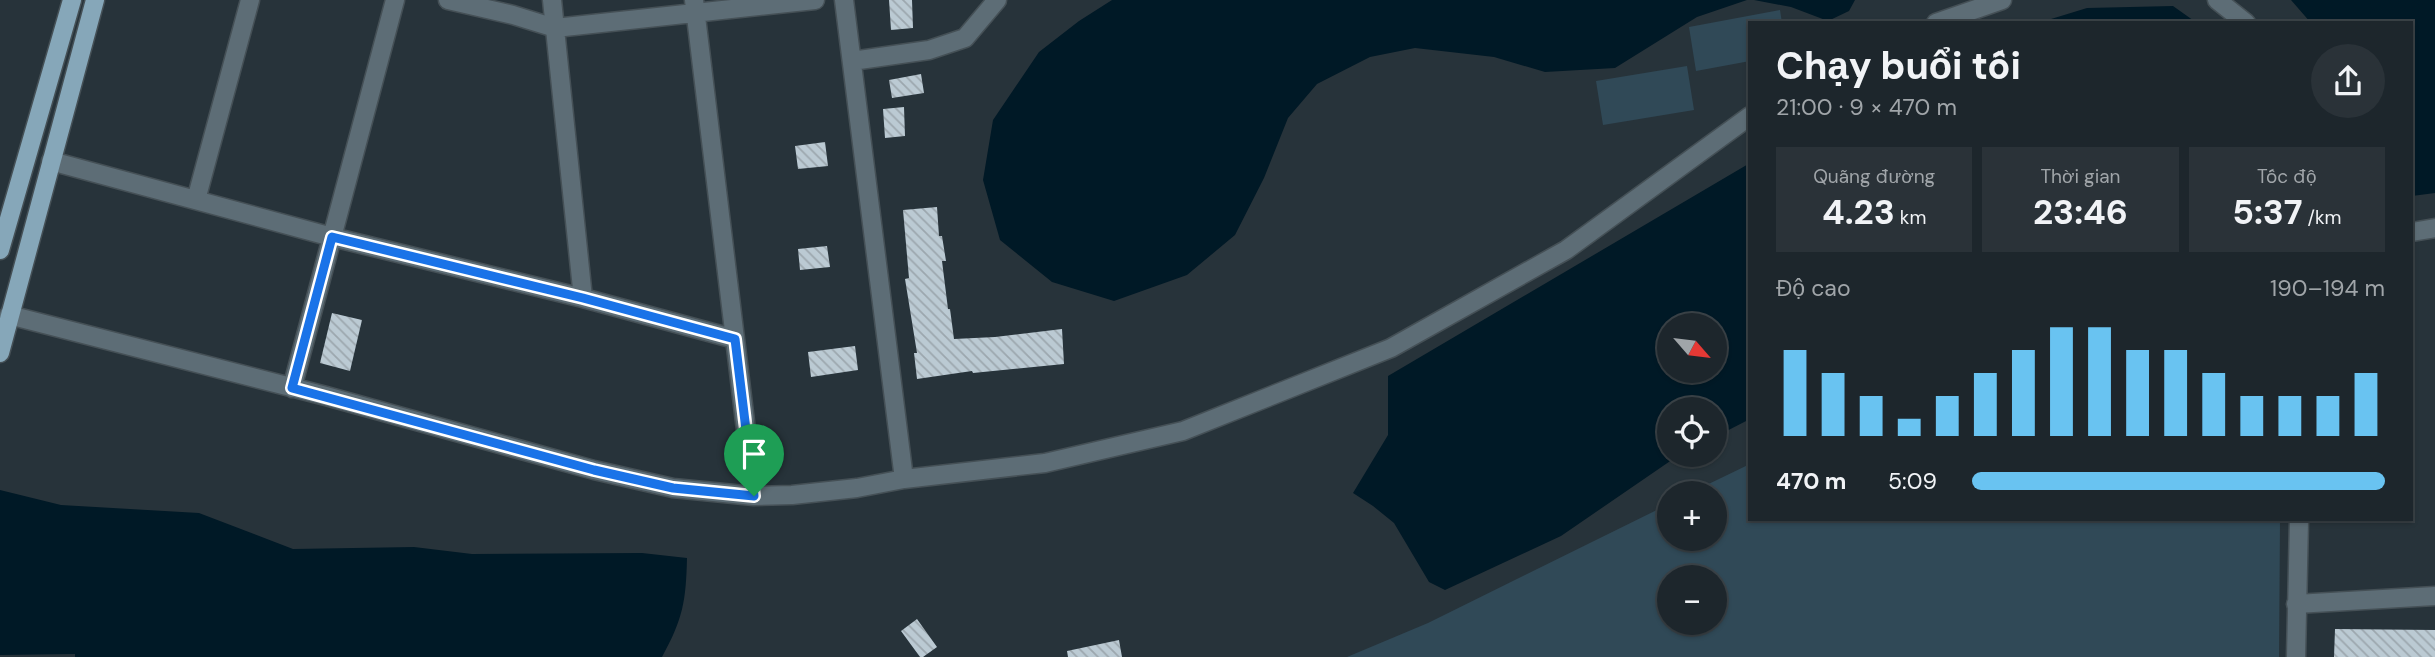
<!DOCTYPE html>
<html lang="vi">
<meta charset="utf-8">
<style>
:root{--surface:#1d262c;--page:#2a3238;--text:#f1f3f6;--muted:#a0a5a9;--line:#3b4348;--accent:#69c3f1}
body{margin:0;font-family:"DM Sans",sans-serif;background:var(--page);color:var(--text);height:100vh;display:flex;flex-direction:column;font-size:26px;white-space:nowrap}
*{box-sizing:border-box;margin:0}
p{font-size:23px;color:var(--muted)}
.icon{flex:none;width:38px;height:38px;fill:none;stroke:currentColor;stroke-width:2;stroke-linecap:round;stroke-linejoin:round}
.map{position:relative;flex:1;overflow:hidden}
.side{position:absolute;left:1748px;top:21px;width:665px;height:500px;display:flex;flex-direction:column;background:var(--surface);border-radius:0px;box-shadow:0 2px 5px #0004,0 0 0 2px var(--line)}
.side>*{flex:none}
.needle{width:46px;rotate:118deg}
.fabs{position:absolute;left:1657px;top:313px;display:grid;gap:14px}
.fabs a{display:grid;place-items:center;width:70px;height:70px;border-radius:50%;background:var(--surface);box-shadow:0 2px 5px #0004,0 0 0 2px var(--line);font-size:35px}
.pin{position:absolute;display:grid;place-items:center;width:60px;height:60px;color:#fff;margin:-72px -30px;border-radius:50% 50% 50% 0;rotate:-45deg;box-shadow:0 0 7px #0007}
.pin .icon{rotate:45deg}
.round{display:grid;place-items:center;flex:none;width:74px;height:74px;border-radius:37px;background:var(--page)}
.headline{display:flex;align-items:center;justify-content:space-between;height:119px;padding:0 28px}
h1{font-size:38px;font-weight:700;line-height:52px}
.stats{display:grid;grid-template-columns:repeat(3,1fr);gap:10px;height:119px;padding:7px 28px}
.stats div{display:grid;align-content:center;border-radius:0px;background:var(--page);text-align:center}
.stats b{font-size:35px;font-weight:700}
.stats small{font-size:19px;font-weight:400}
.stats p{font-size:19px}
.chart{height:196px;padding:14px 28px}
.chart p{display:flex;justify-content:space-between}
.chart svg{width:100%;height:126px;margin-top:7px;stroke:var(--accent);stroke-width:6}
ul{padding:0 28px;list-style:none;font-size:23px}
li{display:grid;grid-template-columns:112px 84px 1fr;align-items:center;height:52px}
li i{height:18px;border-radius:9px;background:var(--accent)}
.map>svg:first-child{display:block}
</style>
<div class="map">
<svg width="2435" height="657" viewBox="0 0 2435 657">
<defs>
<pattern id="building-back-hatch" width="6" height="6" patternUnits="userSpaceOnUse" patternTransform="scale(1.75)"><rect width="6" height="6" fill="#bbcad3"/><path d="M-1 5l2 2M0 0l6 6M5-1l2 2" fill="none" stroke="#9ca7ae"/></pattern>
</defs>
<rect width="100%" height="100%" fill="#27333a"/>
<!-- green -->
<path fill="#304957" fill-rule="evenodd" d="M1780,10L1782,23H1750V61L1696,71L1689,27Z
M1687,66L1694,110L1603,125L1596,81Z
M1750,464V520H2280L2279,657H1347L1428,623L1669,504L1670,539H1715V494L1690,493ZM1670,578H1715V623H1670Z"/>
<!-- water -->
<path fill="#001926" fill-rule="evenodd" d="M1112,0H1747L1697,17L1615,68L1545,72L1494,57L1415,48L1370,57L1317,84L1288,118L1264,178L1235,235L1187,275L1114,301L1052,282L1000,240L983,180L993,120L1039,52L1079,21Z
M1754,0H1855L1849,11L1828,21L1791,7Z
M2291,0H2435V193L2412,196V23H2311Z
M2173,6L2197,23H2038L2087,8Z
M1750,163V419L1715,437V410H1670V455H1679L1561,536L1445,590L1429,582L1394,523L1373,506L1353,493L1388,435V376ZM1670,326H1715V371H1670Z
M0,490L61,505L199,513L293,549L414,547L472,554L642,553L687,558C686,601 683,619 662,657H75V654L0,655Z"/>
<!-- building -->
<path fill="url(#building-back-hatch)" d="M889,0H912L913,28L891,30Z
M921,74L924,93L892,98L889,80Z
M904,107L905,136L885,138L883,109Z
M825,142L828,166L798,169L795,146Z
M937,207L939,236H942L946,261H942L948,309H950L954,339L995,337L1062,329L1064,364L973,373L972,371L917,379L914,353H917L905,279L909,278L903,210Z
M827,246L830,267L800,270L798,249Z
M332,313L362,320L350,371L320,363Z
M855,346L858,370L811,377L808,352Z
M917,619L937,647L923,657H920L901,631Z
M2335,629L2435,630V657H2334Z
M1119,640L1122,657H1068L1067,651Z"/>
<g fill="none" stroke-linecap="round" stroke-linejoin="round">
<!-- minor casing -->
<g stroke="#455056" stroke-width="21">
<path id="minor" d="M448,0L513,15L555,28L815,0
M552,0L583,298
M694,0L754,496
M844,0L904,479
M2217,0L2246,23
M1936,23L2002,0
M852,61L929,50L965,38L997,0
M51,161L332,237L583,298L735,339
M196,200L250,0
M2412,232L2435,228
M9,315L326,396L594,470L673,488L754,496L792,495L857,488L904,479L1045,463L1183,431L1391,348L1566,250L1750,116
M292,388L395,0
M2296,604L2435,596
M2296,657L2299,520"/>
</g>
<!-- major casing -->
<g stroke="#455056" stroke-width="21">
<path id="major" d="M0,250L72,0
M0,353L95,0"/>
</g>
<!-- minor -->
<use href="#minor" stroke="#5d6d76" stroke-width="18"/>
<!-- major -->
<use href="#major" stroke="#86a7b9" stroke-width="18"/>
</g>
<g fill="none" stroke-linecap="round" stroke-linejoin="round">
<!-- route casing -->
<g stroke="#fff" stroke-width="14">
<path id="route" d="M332,237L583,298L735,339L754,496L673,488L594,470L292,388Z"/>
</g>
<!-- route -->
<use href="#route" stroke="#1a73e8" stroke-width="9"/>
</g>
</svg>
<div class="fabs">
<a><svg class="needle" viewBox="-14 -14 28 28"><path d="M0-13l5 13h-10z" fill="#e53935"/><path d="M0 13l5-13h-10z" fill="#a0a5a9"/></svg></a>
<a><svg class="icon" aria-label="locate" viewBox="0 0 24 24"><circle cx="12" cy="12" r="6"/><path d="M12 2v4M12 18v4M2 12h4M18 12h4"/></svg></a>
<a>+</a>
<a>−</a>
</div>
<div class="pin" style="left:754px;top:496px;background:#1e9e55"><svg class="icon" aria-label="arrive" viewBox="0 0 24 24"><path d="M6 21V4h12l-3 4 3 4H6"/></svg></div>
<section class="side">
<div class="headline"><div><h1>Chạy buổi tối</h1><p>21:00 · 9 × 470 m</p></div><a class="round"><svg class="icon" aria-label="share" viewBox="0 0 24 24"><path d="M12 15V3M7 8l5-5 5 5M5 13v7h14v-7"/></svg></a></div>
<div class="stats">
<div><p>Quãng đường</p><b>4.23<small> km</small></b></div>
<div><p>Thời gian</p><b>23:46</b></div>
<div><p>Tốc độ</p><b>5:37<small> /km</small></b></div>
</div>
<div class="chart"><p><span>Độ cao</span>190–194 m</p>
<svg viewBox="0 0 160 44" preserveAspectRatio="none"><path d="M5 44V14M15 44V22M25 44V30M35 44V38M45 44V30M55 44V22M65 44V14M75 44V6M85 44V6M95 44V14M105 44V14M115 44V22M125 44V30M135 44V30M145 44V30M155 44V22"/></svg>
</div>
<ul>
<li><b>470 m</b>5:09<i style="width:100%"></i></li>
</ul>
</section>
</div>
